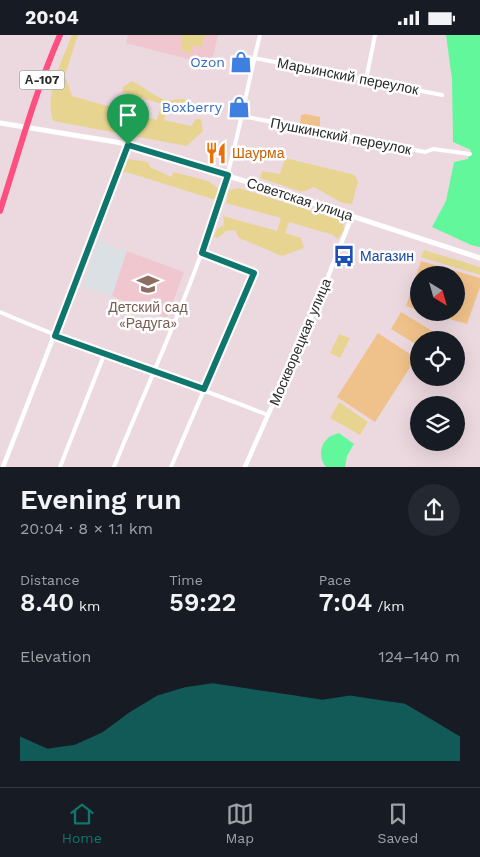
<!DOCTYPE html>
<meta charset="utf-8">
<style>
:root{--surface:#171b24;--page:#242831;--text:#f1f3f6;--muted:#9ea1a6;--line:#363941;--accent:#0f766e}
body{margin:0;font-family:"Work Sans",sans-serif;background:var(--page);color:var(--text);height:100vh;display:flex;flex-direction:column;font-size:19px;white-space:nowrap}
*{box-sizing:border-box;margin:0}
p{font-size:16px;color:var(--muted)}
.icon{flex:none;width:28px;height:28px;fill:none;stroke:currentColor;stroke-width:2;stroke-linecap:round;stroke-linejoin:round}
.map{position:relative;height:432px;overflow:hidden}
.panel{display:flex;flex-direction:column;background:var(--surface);flex:1}
.panel>*{flex:none}
.needle{width:32px;rotate:143deg}
.controls{position:absolute;left:410px;top:231px;display:grid;gap:10px}
.controls a{display:grid;place-items:center;width:55px;height:55px;border-radius:50%;background:var(--surface);box-shadow:0 5px 20px #0002;font-size:25px}
.pin{position:absolute;display:grid;place-items:center;width:42px;height:42px;color:#fff;margin:-51px -21px;border-radius:50% 50% 50% 0;rotate:-45deg;box-shadow:0 0 5px #0007}
.pin .icon{rotate:45deg}
.round{display:grid;place-items:center;flex:none;width:52px;height:52px;border-radius:26px;background:var(--page)}
.overview{display:flex;align-items:center;justify-content:space-between;height:85px;padding:0 20px}
h1{font-size:28px;font-weight:600;line-height:38px}
.figures{display:grid;grid-template-columns:repeat(3,1fr);gap:8px;height:85px;padding:5px 20px}
.figures div{display:grid;align-content:center}
.figures b{font-size:25px;font-weight:600}
.figures small{font-size:14px;font-weight:400}
.figures p{font-size:14px}
.chart{height:140px;padding:10px 20px}
.chart p{display:flex;justify-content:space-between}
.chart svg{width:100%;height:90px;margin-top:5px;fill:var(--accent);opacity:.7}
.status{display:flex;justify-content:space-between;align-items:center;height:35px;padding:0 25px;background:var(--surface);direction:ltr}
.status svg{height:14px;fill:currentColor}
.dock{display:flex;justify-content:space-around;align-items:center;height:70px;border-top:1px solid var(--line);background:var(--surface);font-size:14px;color:var(--muted)}
.dock a{display:grid;justify-items:center;gap:2px}
.dock .selected{color:var(--accent)}
.map>svg:first-child{display:block}
</style>
<div class="status"><b>20:04</b><svg viewBox="0 0 49 12"><path d="M0 12V9h3v3zM5 12V6h3v6zM10 12V3h3v9zM15 12V0h3v12zM26 1h20v11H26zM47 4h2v5h-2z"/></svg></div>
<div class="map">
<svg width="480" height="432" viewBox="0 0 480 432">
<rect width="100%" height="100%" fill="#ecd9df"/>
<!-- industrial -->
<path fill="#dae0e4" d="M99,205L127,216L112,261L82,251Z"/>
<!-- education -->
<path fill="#f0c7cf" d="M128,0H218L211,30L126,8Z
M127,216L184,237L167,283L112,261Z"/>
<!-- green -->
<path fill="#e8d491" d="M72,0H78L65,40L72,61L157,85L162,69L122,57L123,52L132,46C142,51 153,60 163,64C177,69 186,56 198,74L195,77L168,71L164,85L191,91L196,84H201L203,96L187,111L53,86C44,59 62,26 72,0Z
M182,0H205L201,12L192,11L191,19L182,15Z
M285,123L355,140L358,147L352,169L342,168L314,152L302,157L260,143L262,136L280,139Z
M128,124L148,127L150,132L171,142L174,137L208,146L220,155L216,165L126,137L121,138V129Z
M239,153L343,186L344,195L338,204L333,200L289,187L285,198L301,203L304,213L282,221L239,203L235,195L226,196L218,203L214,202L217,194L224,190L223,181L277,196L281,183L226,168L229,155Z
M424,215L480,232V240L421,222Z
M339,299L350,303L340,323L330,318Z
M339,367L368,387L360,400L330,383Z"/>
<!-- pitch -->
<path fill="#f0c28b" d="M305,79L320,82V92L302,90L300,88L301,80Z
M421,226L480,243V252L467,289L428,278H456V240H419V275L406,271Z
M401,277L434,297L429,305H419V311L391,294Z
M378,298L416,323L375,387L337,362Z"/>
<!-- water -->
<path fill="#63f79c" d="M446,0H480V212L471,210L432,192L446,166L454,127L468,124L471,115L453,107L452,44Z
M339,398L354,409L347,421L345,432H326C319,424 319,411 328,403C330,401 336,399 339,398Z"/>
<g fill="none" stroke-linecap="round" stroke-linejoin="round">
<!-- minor -->
<path stroke="#fff" stroke-width="4" d="M254,23L442,60
M366,45L375,0
M242,81L425,117L433,114L470,119
M0,277C88,315 179,345 268,380
M60,432L104,320
M114,432C153,336 198,241 227,141C240,95 248,47 260,0
M171,432L254,238L202,218"/>
<!-- tertiary -->
<path stroke="#fff" stroke-width="4.5" d="M3,432L128,110
M245,432L318,267L352,181"/>
<!-- secondary -->
<path stroke="#fff" stroke-width="5" d="M0,88L122,108L238,144L480,223"/>
<!-- trunk -->
<path stroke="#fd5081" stroke-width="6" d="M0,176C19,117 35,57 60,0"/>
</g>
<g fill="none" stroke-linecap="round" stroke-linejoin="round">
<!-- route casing -->
<g stroke="#fff" stroke-width="10">
<path id="route" d="M128,110L228,140L202,218L254,238L204,354L55,301Z"/>
</g>
<!-- route -->
<use href="#route" stroke="#0f766e" stroke-width="6"/>
</g>
<!-- icons -->
<defs>
<g id="shop-bare" transform="scale(1.725)"><path d="M-5-2.5h2.3a2.7 3.5 0 0 1 5.4 0H5L5.5 6h-11ZM-1.5-2.5h3a1.5 2.3 0 0 0-3 0Z" fill="#3f7fe0" stroke="#fff" stroke-width="2.5" paint-order="stroke"/></g>
<g id="restaurant-bare" transform="scale(1.725)"><path d="M-5-6h1v4h1v-4h1v4h1v-4h1v5L-1.5 .5V6h-2V.5L-5-1ZM5-6V6H3V1.5H1.5Q1.5-4 5-6Z" fill="#e8710a" stroke="#fff" stroke-width="2.5" paint-order="stroke"/></g>
<g id="bus-bare" transform="scale(1.725)"><path d="M-5-6H5V4H4V6H2V4H-2V6H-4V4H-5ZM-3.5-4V0h7V-4ZM-3.5 1.2v1.5H-2V1.2ZM2 1.2v1.5H3.5V1.2Z" fill="#1a4fb4" stroke="#fff" stroke-width="2.5" paint-order="stroke"/></g>
<g id="school-bare" transform="scale(1.725)"><path d="M0-5L7-2L0 1L-7-2ZM-4 1L0 2.5L4 1V4Q0 6-4 4Z" fill="#8d6e63" stroke="#fff" stroke-width="2.5" paint-order="stroke"/></g>
</defs>
<g fill-rule="evenodd">
<use href="#shop-bare" x="241" y="27"/>
<use href="#shop-bare" x="239" y="72"/>
<use href="#restaurant-bare" x="216" y="118"/>
<use href="#bus-bare" x="344" y="221"/>
<use href="#school-bare" x="148" y="249"/>
</g>
<g text-anchor="middle" stroke-width="5" stroke-linejoin="round" paint-order="stroke">
<!-- shield labels -->
<rect fill="#fff" stroke="#696969" stroke-width="1" x="19.5" y="35.5" width="45" height="19" rx="4"/>
<g font-size="12" font-weight="bold" fill="#292929">
<text x="42" y="49">А-107</text>
</g>
<!-- shop labels -->
<g font-size="14" fill="#366cbe" stroke="#fff" text-anchor="end">
<text x="225" y="32">Ozon</text>
<text x="222" y="77">Boxberry</text>
</g>
<!-- street labels -->
<g font-size="14" fill="#292929" stroke="#fff">
<text transform="translate(348 41) rotate(11)" y="5">Марьинский переулок</text>
<text transform="translate(341 101) rotate(11)" y="5">Пушкинский переулок</text>
<text transform="translate(300 164) rotate(18)" y="5">Советская улица</text>
<text transform="translate(300 307) rotate(-67)" y="5">Москворецкая улица</text>
</g>
<!-- food labels -->
<g font-size="14" fill="#c56008" stroke="#fff" text-anchor="start">
<text x="232" y="123">Шаурма</text>
</g>
<!-- transit labels -->
<g font-size="14" fill="#164399" stroke="#fff" text-anchor="start">
<text x="360" y="226">Магазин</text>
</g>
<!-- education labels -->
<g font-size="14" fill="#785e54" stroke="#fff">
<text x="148" y="277">Детский сад<tspan x="148" dy="16">«Радуга»</tspan></text>
</g>
</g>
</svg>
<div class="controls">
<a><svg class="needle" viewBox="-14 -14 28 28"><path d="M0-13l5 13h-10z" fill="#e53935"/><path d="M0 13l5-13h-10z" fill="#9ea1a6"/></svg></a>
<a><svg class="icon" aria-label="locate" viewBox="0 0 24 24"><circle cx="12" cy="12" r="6"/><path d="M12 2v4M12 18v4M2 12h4M18 12h4"/></svg></a>
<a><svg class="icon" aria-label="layers" viewBox="0 0 24 24"><path d="M12 4l9 5-9 5-9-5zM3 14l9 5 9-5"/></svg></a>
</div>
<div class="pin" style="left:128px;top:110px;background:#1e9e55"><svg class="icon" aria-label="arrive" viewBox="0 0 24 24"><path d="M6 21V4h12l-3 4 3 4H6"/></svg></div>
</div>
<section class="panel">
<div class="overview"><div><h1>Evening run</h1><p>20:04 · 8 × 1.1 km</p></div><a class="round"><svg class="icon" aria-label="share" viewBox="0 0 24 24"><path d="M12 15V3M7 8l5-5 5 5M5 13v7h14v-7"/></svg></a></div>
<div class="figures">
<div><p>Distance</p><b>8.40<small> km</small></b></div>
<div><p>Time</p><b>59:22</b></div>
<div><p>Pace</p><b>7:04<small> /km</small></b></div>
</div>
<div class="chart"><p><span>Elevation</span>124–140 m</p>
<svg viewBox="0 0 160 44" preserveAspectRatio="none"><path d="M0 44V32L10 38L20 36L30 30L40 20L50 12L60 8L70 6L80 8L90 10L100 12L110 14L120 12L130 14L140 16L150 24L160 32V44z"/></svg>
</div>
</section>
<nav class="dock">
<a class="selected"><svg class="icon" aria-label="home" viewBox="0 0 24 24"><path d="M3 11l9-7 9 7M6 9v11h12V9"/></svg>Home</a>
<a><svg class="icon" aria-label="map" viewBox="0 0 24 24"><path d="M3 6l6-2 6 2 6-2v14l-6 2-6-2-6 2zM9 4v14M15 6v14"/></svg>Map</a>
<a><svg class="icon" aria-label="saved" viewBox="0 0 24 24"><path d="M7 4h10v16l-5-4-5 4z"/></svg>Saved</a>
</nav>
